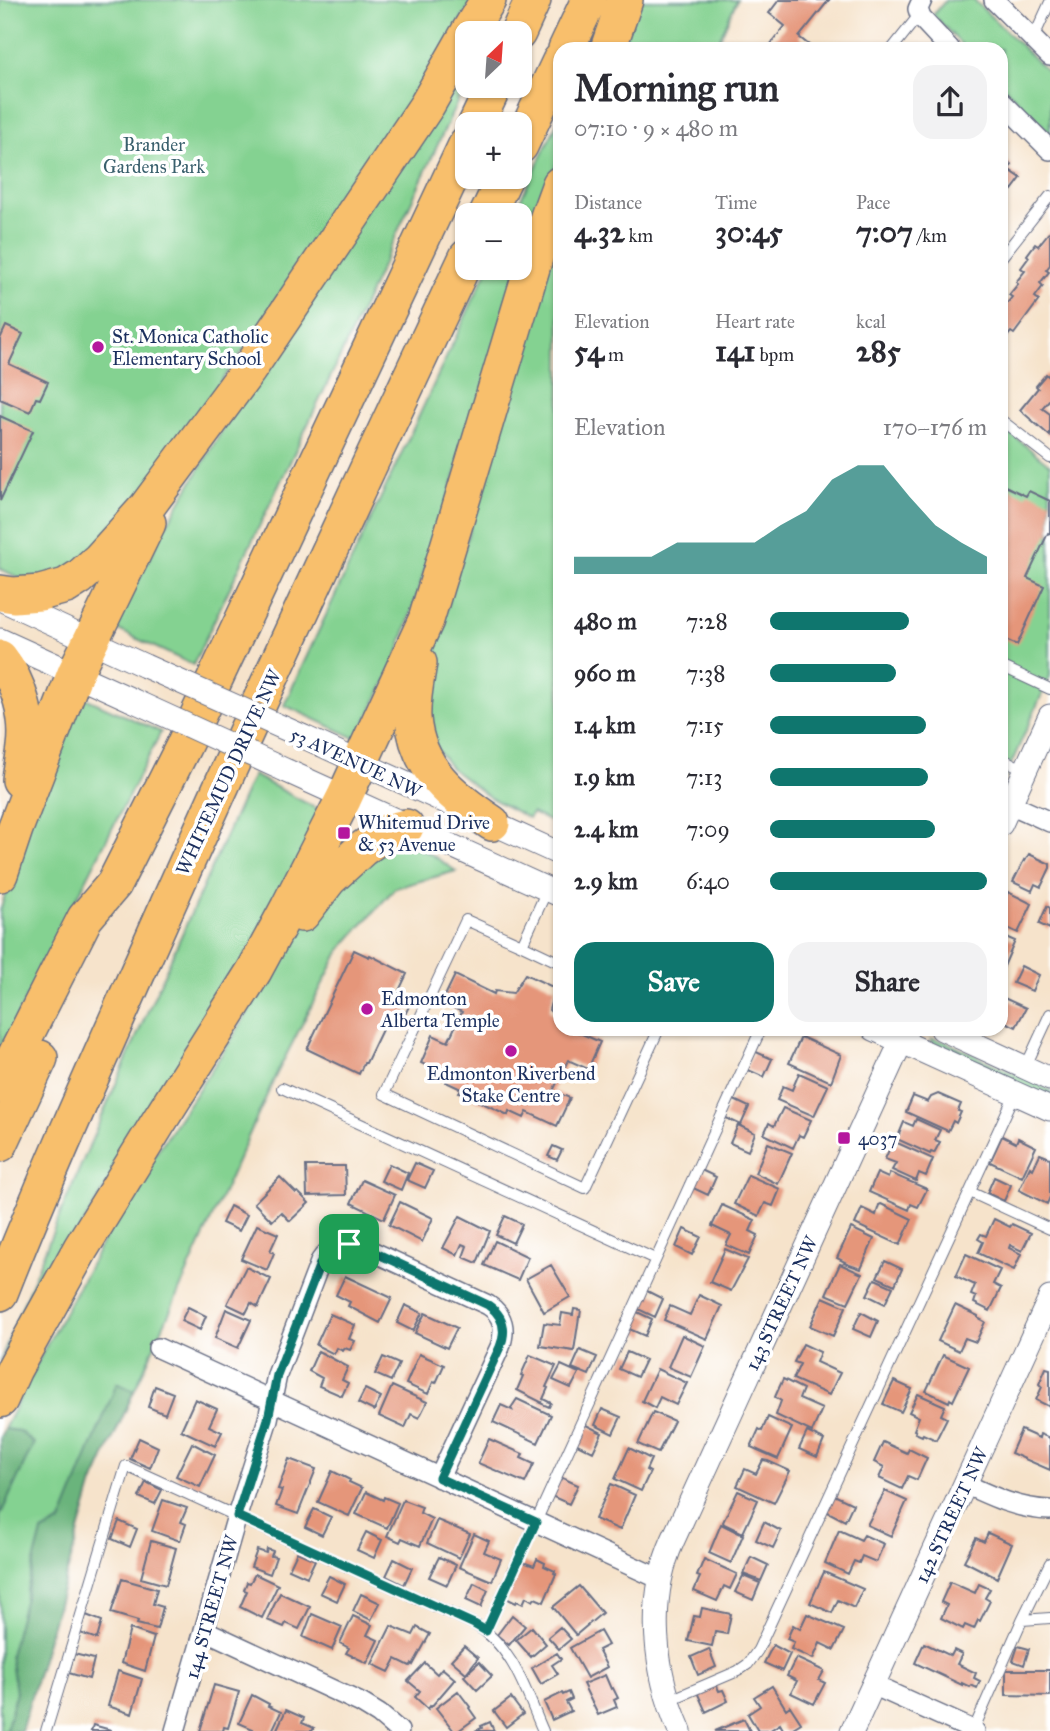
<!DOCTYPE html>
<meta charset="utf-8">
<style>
:root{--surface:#fff;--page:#f2f2f3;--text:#2b2b33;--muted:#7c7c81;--accent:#0f766e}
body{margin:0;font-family:"IM FELL Great Primer",serif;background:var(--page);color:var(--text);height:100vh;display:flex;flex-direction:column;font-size:26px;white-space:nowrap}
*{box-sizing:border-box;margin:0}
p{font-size:23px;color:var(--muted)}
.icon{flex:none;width:38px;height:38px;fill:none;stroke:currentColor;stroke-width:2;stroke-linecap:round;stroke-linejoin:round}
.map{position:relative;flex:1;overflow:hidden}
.side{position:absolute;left:553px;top:42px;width:455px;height:994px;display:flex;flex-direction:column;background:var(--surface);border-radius:21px;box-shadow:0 2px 5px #0004}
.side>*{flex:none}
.needle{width:46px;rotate:25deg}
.buttons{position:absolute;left:455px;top:21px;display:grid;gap:14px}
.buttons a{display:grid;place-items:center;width:77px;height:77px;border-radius:14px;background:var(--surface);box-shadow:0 2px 5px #0004;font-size:35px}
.pin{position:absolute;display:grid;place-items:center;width:60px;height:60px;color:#fff;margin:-30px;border-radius:14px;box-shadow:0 4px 10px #0006}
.round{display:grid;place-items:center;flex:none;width:74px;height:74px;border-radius:21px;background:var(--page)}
.summary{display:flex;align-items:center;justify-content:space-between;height:119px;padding:0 21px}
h1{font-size:38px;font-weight:700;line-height:52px}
.metrics{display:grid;grid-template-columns:repeat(3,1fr);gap:10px;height:119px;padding:7px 21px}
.metrics div{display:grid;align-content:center}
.metrics b{font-size:30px;font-weight:700}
.metrics small{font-size:19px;font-weight:400}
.metrics p{font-size:19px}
.chart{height:196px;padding:14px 21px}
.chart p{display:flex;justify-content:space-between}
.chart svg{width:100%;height:126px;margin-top:7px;fill:var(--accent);opacity:.7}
.action{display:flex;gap:14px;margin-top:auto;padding:14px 21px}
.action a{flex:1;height:80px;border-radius:21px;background:var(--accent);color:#fff;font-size:28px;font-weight:700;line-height:80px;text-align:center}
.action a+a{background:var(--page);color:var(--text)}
ul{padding:0 21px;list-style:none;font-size:23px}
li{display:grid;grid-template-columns:112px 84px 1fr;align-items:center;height:52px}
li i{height:18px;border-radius:9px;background:var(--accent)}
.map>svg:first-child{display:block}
</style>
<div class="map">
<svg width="1050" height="1731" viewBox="0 0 1050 1731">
<rect width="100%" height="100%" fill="#fff"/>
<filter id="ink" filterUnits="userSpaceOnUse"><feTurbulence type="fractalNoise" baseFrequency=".0143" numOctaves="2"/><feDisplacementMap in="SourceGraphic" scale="14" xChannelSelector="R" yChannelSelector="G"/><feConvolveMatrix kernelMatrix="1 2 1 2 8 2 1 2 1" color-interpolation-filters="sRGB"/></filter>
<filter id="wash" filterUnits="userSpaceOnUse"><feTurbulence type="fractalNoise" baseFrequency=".00686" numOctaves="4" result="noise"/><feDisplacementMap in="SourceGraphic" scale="28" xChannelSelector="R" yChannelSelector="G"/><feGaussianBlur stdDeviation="1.57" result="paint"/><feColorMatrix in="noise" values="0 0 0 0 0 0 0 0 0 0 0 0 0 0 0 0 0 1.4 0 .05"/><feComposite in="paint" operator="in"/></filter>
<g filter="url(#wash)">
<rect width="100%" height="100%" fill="#f6e3cb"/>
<!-- green -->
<path fill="#84d291" stroke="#508078" stroke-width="2" d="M0,0H473L360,186L119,524L61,577L24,580L0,569Z
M640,0H737L715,49H621Z
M946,0H974L1050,74V133L1001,84V49H966L933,15Z
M467,52V81L340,357L193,665L114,628L165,528L227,422Z
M560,117V154L544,199L395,663L357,739L284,705L488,268H520V215H513Z
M560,223V826L532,813L528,818L489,797L451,768L434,745L423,692L442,623Z
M1001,426L1050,465V676L1001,787Z
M83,697L161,732L0,1050V911L30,813Z
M253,775L323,812L283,895L0,1361C79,1163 166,969 253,775Z
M394,845L411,846L429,853L456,871L395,888L340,950L275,1077L93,1483L21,1731H0V1438L4,1429L45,1348L127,1197L233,1037L297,933L331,885Z
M932,1039L946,1042L1050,1090V1100L933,1044L931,1041Z"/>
<!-- forest -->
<path fill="#6bb47b" stroke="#43726c" stroke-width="2" d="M117,1383L134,1391L93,1483L21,1731H6L16,1692L10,1655L42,1532L61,1522Z
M4,1429L19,1431L34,1443L0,1516V1438Z"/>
<g id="blocks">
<!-- building -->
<path fill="#e5967a" d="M779,0H829L799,37L814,49H767L785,26L769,13Z
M1001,156L1012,165L1008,169L1021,178L1012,190L1010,188L1001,200Z
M1050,231V265L1046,270L1049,272L1040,283L1043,286L1035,297L1039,300L1014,334L1011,332L1003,342L1006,345L1001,351V311L1012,297L1009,295L1018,284L1016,282L1025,271L1021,268L1029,257L1027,255L1035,244L1038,246Z
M6,326L23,334L9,364L48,382L40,399L36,398L30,412L0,399V339Z
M1046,374L1048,376L1050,374V399L1042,408L1050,414V436L1020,410L1038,388L1036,386Z
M0,416L33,431L0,501Z
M1001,484L1026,496L1029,491L1050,501V534L1048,533L1027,578L1044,586L1017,645L1001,638Z
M1029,854L1050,864V868L1041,887L1035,884L1032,891L1013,882L1024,860L1025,861Z
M1008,892L1032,904L1018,933L1001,925V907Z
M1047,906L1050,908V929L1039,924Z
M1001,935L1015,941L1001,973Z
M354,950L369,957L370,955L407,974L396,997L410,1004L402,1021L389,1015L366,1063H364L359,1074L307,1049Z
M1021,966L1039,975L1032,991L1013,983Z
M525,974L555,988L549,1010L560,1020V1029H571L600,1042L588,1069L568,1060L553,1091L570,1098L557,1126L527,1112L524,1118L509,1111L508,1115L459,1092L461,1089L446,1082L449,1076L421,1063L433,1035L448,1042L462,1012L442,1002L455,975L494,994L495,991L513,993Z
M1004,998L1026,1008L1016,1027L1001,1020V1005Z
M801,1037L841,1055L831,1082L789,1063Z
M754,1051L772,1059L764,1077L746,1069Z
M799,1073L828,1086L814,1116L777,1100L783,1086L792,1090Z
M938,1094L961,1104L958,1111L961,1112L956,1123L953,1121L948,1131L906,1112L913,1096L928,1102L931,1097Z
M732,1099L749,1107L741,1125L724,1117Z
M783,1108L811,1120L803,1137L799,1135L793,1148L764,1134L769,1123L774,1126Z
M916,1119L940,1130L935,1140L940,1142L934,1153L931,1152L930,1154L897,1139L904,1122L913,1126Z
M738,1125L755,1133L748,1151L730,1143Z
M1002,1136L1016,1143L1018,1138L1036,1147L1022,1177L990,1162Z
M893,1141L933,1159L926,1176L919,1173L916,1181L892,1170L896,1163L885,1159Z
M768,1143L792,1153L778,1184L755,1173Z
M553,1146L562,1150L557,1160L548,1156Z
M1040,1154L1050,1158V1197L1047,1204L1019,1190L1030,1167L1033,1169Z
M415,1163L433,1171L425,1188L407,1180Z
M389,1164L408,1173L401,1190L381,1181Z
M306,1166H345L346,1195L307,1196Z
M699,1169L716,1177L708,1195L691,1187Z
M877,1173L888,1178L890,1173L927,1189L918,1207L911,1204L909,1210L869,1192Z
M748,1175L780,1189L773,1206L765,1203L759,1216L734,1204Z
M280,1177L296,1193L298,1192L309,1203L290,1221L281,1212L272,1221L254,1203Z
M994,1177L1011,1185L1004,1201L987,1193Z
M362,1180L395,1195L384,1219L351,1203Z
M400,1202L433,1218L422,1242L389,1225Z
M881,1204L912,1219L900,1245L855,1224L862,1208L876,1215L879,1205Z
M722,1205L755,1220L750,1231L758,1235L749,1255L726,1245L731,1235L712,1226Z
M230,1206L247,1215L239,1231L222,1223Z
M460,1216L490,1231L477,1263L463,1257L467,1246L462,1244L457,1255L443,1248Z
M505,1216L522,1224L513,1243L496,1235Z
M994,1219L1010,1227L1012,1224L1031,1233L1022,1251L1010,1245L1009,1248L1021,1254L1014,1270L978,1253L983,1242L978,1239L981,1234L986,1236Z
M257,1225L278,1234L270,1251L274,1253L267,1270L241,1259Z
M851,1228L874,1239L861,1269L844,1263L845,1262L837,1258Z
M684,1229L701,1237L692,1255L676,1247Z
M495,1241L528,1257L518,1280L484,1265Z
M725,1249L748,1259L731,1291L710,1282Z
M966,1254L1000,1270L993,1284L1001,1288L990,1311L974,1303L976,1297L971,1295L975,1285L956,1276Z
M885,1261L902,1269L895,1285L877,1277Z
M840,1264L862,1274L848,1303L826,1294Z
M551,1265L570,1297L544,1312L526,1279Z
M246,1267L271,1279L258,1307L251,1303L246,1313L227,1304Z
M345,1276L392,1298L380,1323L348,1306L350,1302L336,1295Z
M875,1279L893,1287L885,1304L867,1295Z
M645,1290L663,1299L655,1317L636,1308Z
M699,1295L722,1306L707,1339L664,1320L670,1306L690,1315Z
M823,1297L846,1307L833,1336L810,1326Z
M405,1305L422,1313L413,1331L397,1323Z
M955,1305L978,1316V1318L985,1322L976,1342L965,1338L959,1351L938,1341Z
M188,1307L206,1316L200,1330L181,1321Z
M226,1309L251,1320L238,1348L215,1338Z
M574,1309L581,1310L580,1317H579L574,1351L540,1346L544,1323L560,1325L562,1313L573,1315Z
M635,1311L652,1319L645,1336L627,1328Z
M861,1312L878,1321L871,1337L853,1329Z
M425,1313L457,1328L447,1348L415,1333Z
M330,1314L355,1325L349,1339L355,1341L350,1350L345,1348L343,1351L337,1348L334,1354L316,1345Z
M682,1335L705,1346L691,1377L668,1367Z
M803,1344L820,1352L816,1362L840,1373L829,1395L793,1379L800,1364L794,1362Z
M580,1350L597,1357L589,1375L572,1368Z
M318,1351L348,1367L342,1380L348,1383L342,1396L319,1386L322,1378L309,1371Z
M627,1352L645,1360L637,1377L619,1369Z
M419,1354L444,1365L436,1383L433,1382L428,1394L406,1384Z
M530,1355L556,1366L546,1387L548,1388L543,1399L551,1403L549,1407L540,1403L541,1402L517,1390L523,1376L521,1375Z
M943,1355L969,1367L953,1401L950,1399L949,1402L926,1391Z
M383,1357L399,1364L391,1381L375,1374Z
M561,1365L579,1373L571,1388L553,1380Z
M1046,1368L1050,1369V1407L1036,1400L1042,1387L1039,1384Z
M657,1369L687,1383L676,1405L660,1397L655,1408L642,1401Z
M783,1379L803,1389L799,1399L822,1409L812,1432L776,1415L781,1401L775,1397Z
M894,1381L912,1389L901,1412L883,1404Z
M155,1386L173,1393L165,1414L148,1407Z
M392,1386L427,1402L419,1418L411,1414L405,1428L379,1416Z
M365,1389L381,1397L374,1411L358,1403Z
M918,1394L945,1406L941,1415L947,1418L936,1440L923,1434L922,1436L915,1433L916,1431L914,1430L919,1417L909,1412Z
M195,1399L217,1409L209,1426L222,1432L215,1446L181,1430Z
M517,1399L551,1415L538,1443L493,1422L501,1405L512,1410L511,1408Z
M602,1409L621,1417L613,1434L595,1425Z
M653,1412L674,1421L658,1453L638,1444Z
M768,1417L792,1428L778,1459L751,1447L759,1429L762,1431Z
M584,1424L602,1433L593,1452L575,1443Z
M1021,1430L1039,1438L1040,1434L1050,1438V1470L1011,1453Z
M807,1432L824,1440L817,1457L799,1449Z
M139,1438L158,1447L150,1468L130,1459Z
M489,1439L523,1454L521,1458L534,1464L525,1483L478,1463Z
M883,1442L907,1453L909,1449L927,1458L917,1480L908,1476L902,1489L879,1478L884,1467L874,1462Z
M192,1443L215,1455L200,1487L176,1476Z
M629,1448L651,1459L646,1470L650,1472L641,1491L615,1479Z
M289,1459L316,1469L298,1514L276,1506L282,1490L278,1489Z
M763,1460L768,1461L790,1471L774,1503L737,1486L745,1469L756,1474Z
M332,1471L350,1480L349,1482L362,1488L349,1516L318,1502Z
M558,1476L578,1485L569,1504L549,1495Z
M146,1482L162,1490L155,1504L139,1497Z
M611,1484L635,1495L620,1530L595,1519Z
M738,1491L758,1500L743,1533L724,1524L723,1522Z
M885,1491L907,1501L891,1536L867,1525Z
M366,1492L383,1500L384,1497L398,1503L387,1528L356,1514Z
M834,1495L853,1504L845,1521L826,1511Z
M163,1500L187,1508L181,1522L186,1524L180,1541L152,1531Z
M403,1500L422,1507L420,1513L432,1519L420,1546L402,1538L400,1542L387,1536Z
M314,1509L331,1517L322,1535L305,1527Z
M437,1520L470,1534L459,1558L427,1543Z
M119,1521L137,1529L130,1547L112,1539Z
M764,1522L781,1531L773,1548L756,1540Z
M721,1524L743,1535L731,1563L709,1553Z
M839,1530L861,1540L864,1535L884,1544L876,1562L862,1556L859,1563L854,1561L848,1574L825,1563Z
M366,1532L382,1540L374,1558L357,1550Z
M988,1533L1012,1544L997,1578L964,1561L976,1538L984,1542Z
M474,1534L489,1541L484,1552L501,1559L492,1581L459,1567Z
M151,1541L176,1548L166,1585L141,1578Z
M267,1549L273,1551L271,1556L276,1557L270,1574L251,1567L257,1550L266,1553Z
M297,1552L315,1560L307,1577L289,1569Z
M439,1557L456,1565L447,1585L429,1577Z
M751,1557L768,1565L761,1581L743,1574Z
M394,1559L412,1568L404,1585L386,1576Z
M537,1559L545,1563L544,1566L555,1571L554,1573L556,1574L544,1602L535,1598L533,1601L526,1597L523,1604L517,1601L516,1603L504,1597L523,1562L534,1566Z
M704,1559L737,1574L730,1589L724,1586L717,1601L694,1591L700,1577L697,1576Z
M824,1572L863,1589L854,1608L838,1600L832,1613L810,1603Z
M255,1574L278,1585L262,1618L240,1607L247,1591L244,1590L247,1582L250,1583Z
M329,1576L345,1584L337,1601L320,1593Z
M743,1576L760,1583L753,1600L735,1592Z
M122,1579L157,1589L153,1604L163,1607L157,1629L137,1624L138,1621L111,1613Z
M950,1582L975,1593L979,1584L990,1589L985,1598L990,1601L980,1621L978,1620L974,1629L965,1625L963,1629L941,1618L947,1605L941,1602Z
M474,1583L488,1590L481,1607L466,1600Z
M579,1586L602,1613L576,1635L553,1607Z
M280,1593L310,1607L299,1629L286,1623L284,1627L267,1620Z
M361,1594L380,1603L371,1620L353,1611Z
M702,1608L731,1614L727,1634L715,1632L712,1646L688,1641L694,1616L700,1617Z
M312,1614L342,1627L332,1650L303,1637Z
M807,1614L844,1630L834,1650L820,1643L813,1659L791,1649L794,1642L787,1639L793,1625L800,1629Z
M86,1615L102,1621L97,1639L80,1633Z
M512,1615L525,1626L509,1645L497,1635Z
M353,1616L372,1625L367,1635L378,1640L367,1663L346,1653L349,1648L340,1643Z
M391,1626L413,1635L417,1627L430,1634L413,1665L412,1664L410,1666L396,1659L389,1672L372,1664Z
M532,1627L546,1644L531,1657L516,1640Z
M560,1627L571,1639L559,1649L548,1637Z
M130,1629L154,1637L145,1671L121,1663Z
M600,1631L608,1645L598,1650L607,1667L587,1678L570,1648Z
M924,1643L951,1656L954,1650L962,1654L957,1664L976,1673L974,1678L980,1681L977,1688L971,1685L970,1687L962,1683V1685L915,1663Z
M773,1645L790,1654L782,1671L764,1663Z
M464,1646L478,1658L466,1673L451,1660Z
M1018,1646L1029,1649L1024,1665L1013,1661Z
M709,1649L716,1667L698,1675L691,1657Z
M557,1653L561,1659L552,1665L558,1674L541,1684L532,1668Z
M74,1654L94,1659L89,1679L69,1673Z
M796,1658L824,1671L819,1680L825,1683L814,1704L791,1693L797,1681L787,1676Z
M479,1662L492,1676L477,1690L464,1676Z
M425,1663L437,1674L442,1668L455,1679L431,1707L430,1706L428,1709L415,1697L420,1691L408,1681Z
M1006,1670H1050V1696L1006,1695Z
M118,1671L142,1679L132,1714L108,1706Z
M605,1675L611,1689L613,1688L618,1698L614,1700L617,1707L598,1715L583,1684Z
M716,1684L719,1691L723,1690L728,1701L706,1712L697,1692Z
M214,1685L239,1692L228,1728L224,1727L223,1731H200Z
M772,1686L786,1709L790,1706L801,1723L788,1731H784L780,1724L769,1731H758L748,1714L760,1706L754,1697Z
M458,1691L470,1707L469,1708L476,1718L458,1731H454L436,1708Z
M569,1692L572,1699L566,1702L571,1711L552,1720L544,1702L562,1693L563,1695Z
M252,1695L269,1704L268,1706L281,1712L272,1731H252L253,1729L239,1723Z
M511,1698L523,1714L506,1727L494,1711Z
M286,1710L304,1718L302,1723L314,1728L312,1731H276Z
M744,1719L750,1731H715Z
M490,1722L494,1731H475L482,1728L481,1726Z
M93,1725L111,1730V1731H91Z"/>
</g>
</g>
<g filter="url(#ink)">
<use href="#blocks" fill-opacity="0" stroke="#686e84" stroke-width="2"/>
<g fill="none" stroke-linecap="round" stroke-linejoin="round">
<!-- service casing -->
<g stroke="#686e84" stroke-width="12">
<path id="service" d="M1033,39L1050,2
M892,49L919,15
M1001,258L1050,196
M1001,420L1050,458
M1001,666L1050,689
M1001,758L1025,770
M547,890L522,945L560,963
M522,945L466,920L384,1094L585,1188L659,1029
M1025,1068L1050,1014
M282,1088L655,1259
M970,1192L1050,1229
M1022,1620L1050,1618
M486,1631L761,1029
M670,1700L738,1671L748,1664L758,1650L1015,1094
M46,1731L126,1466L474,1624C513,1646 526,1692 543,1731
M973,1731L1022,1620L1050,1563"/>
</g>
<!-- minor casing -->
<g stroke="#686e84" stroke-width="22">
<path id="minor" d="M922,0L918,9L921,18L950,49
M994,0L1050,56
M1001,101L1050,150
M1010,804L1050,822
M158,1348L660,1579
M965,1484C993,1497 1018,1509 1050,1510
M204,1630L361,1703L379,1714L399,1731
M873,1685L975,1731
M175,1731L237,1516L268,1419L277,1375L321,1260C332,1244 347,1242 365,1248L488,1305C504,1315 506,1330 500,1347L439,1478"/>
</g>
<!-- tertiary casing -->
<g stroke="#686e84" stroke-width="25">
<path id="tertiary" d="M0,599L145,666
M0,640L132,700
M304,737L560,854
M287,771L560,895
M1001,824L1050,716
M874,1029L1050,1109
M942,1029L1050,1079
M680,1731C654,1672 646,1600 673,1540L907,1029
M852,1731L1050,1298"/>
</g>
<!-- motorway casing -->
<g stroke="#686e84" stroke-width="38">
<path id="motorway" d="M468,33L488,0
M518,33L533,0
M566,49L589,0
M608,49L625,0
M476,124L494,86
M520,146L560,61
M487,215L505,177
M0,593L14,595L40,593L66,586L80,577L100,559L146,508L249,369L427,105L467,35
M0,658C19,682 29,717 25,747C24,758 21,769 20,780
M419,663C416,681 412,700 413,718C417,769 453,797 492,823
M0,874L15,829L75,673L148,523
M302,914L329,879L362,849L386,832L406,827
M0,1086L85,918L114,884L183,747L467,143
M0,1144L40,1058
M0,1293C46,1176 98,1062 149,947C252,715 359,486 467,257
M0,1400L14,1369L81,1248L158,1123L254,971L288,908L344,798L426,620L544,228L560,184"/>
</g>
<!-- service -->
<use href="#service" stroke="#fff" stroke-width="10"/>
<!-- minor -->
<use href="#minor" stroke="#fff" stroke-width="19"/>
<!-- tertiary -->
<use href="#tertiary" stroke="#fff" stroke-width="23"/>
<!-- motorway -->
<use href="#motorway" stroke="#f8bf6c" stroke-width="35"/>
<!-- tertiary-bridge casing -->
<g stroke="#686e84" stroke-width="25" stroke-linecap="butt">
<path id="tertiary-bridge" d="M145,666L304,737
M132,700L287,771"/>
</g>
<!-- tertiary-bridge -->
<use href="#tertiary-bridge" stroke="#fff" stroke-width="23"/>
</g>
</g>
<g fill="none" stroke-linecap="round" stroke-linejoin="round" filter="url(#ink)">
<!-- route casing -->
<g stroke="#fff" stroke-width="14">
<path id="route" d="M349,1244L365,1248L488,1305C504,1316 507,1330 500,1347L439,1478L536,1522L486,1631L474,1624L237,1516L268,1419L277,1375L321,1261C328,1250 336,1245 349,1244Z"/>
</g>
<!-- route -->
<use href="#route" stroke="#0f766e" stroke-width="9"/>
</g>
<!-- markers -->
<g fill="#b5179e" stroke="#fff" stroke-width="2.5">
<circle cx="98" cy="347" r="7"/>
<rect x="337" y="826" width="14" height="14" rx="3.5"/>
<circle cx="367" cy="1009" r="7"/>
<circle cx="511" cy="1051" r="7"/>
<rect x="837" y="1131" width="14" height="14" rx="3.5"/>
</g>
<g text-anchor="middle" stroke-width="7" stroke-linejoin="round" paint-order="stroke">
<!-- park labels -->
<g font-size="19" fill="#3a606d" stroke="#fff">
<text x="154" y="151">Brander<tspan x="154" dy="22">Gardens Park</tspan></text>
</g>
<!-- poi labels -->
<g font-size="19" fill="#1b2f5e" stroke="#fff" text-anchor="start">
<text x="112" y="343">St. Monica Catholic<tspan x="112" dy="22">Elementary School</tspan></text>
<text x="358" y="829">Whitemud Drive<tspan x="358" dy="22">&amp; 53 Avenue</tspan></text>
<text x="381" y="1005">Edmonton<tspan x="381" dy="22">Alberta Temple</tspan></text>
<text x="511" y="1080" text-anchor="middle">Edmonton Riverbend<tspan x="511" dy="22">Stake Centre</tspan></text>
<text x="858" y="1145">4037</text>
</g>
<!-- street labels -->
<g font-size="19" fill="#1b2f5e" stroke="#fff">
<text transform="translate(356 762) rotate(25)" y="7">53 AVENUE NW</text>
<text transform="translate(228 772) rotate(-65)" y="7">WHITEMUD DRIVE NW</text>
<text transform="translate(781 1303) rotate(-65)" y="7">143 STREET NW</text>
<text transform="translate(951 1515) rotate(-65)" y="7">142 STREET NW</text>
<text transform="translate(211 1607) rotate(-74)" y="7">144 STREET NW</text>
</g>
</g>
</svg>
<div class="buttons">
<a><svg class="needle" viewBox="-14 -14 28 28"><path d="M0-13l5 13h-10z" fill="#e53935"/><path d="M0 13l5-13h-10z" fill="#7c7c81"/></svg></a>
<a>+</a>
<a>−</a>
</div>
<div class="pin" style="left:349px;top:1244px;background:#1e9e55"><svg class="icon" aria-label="arrive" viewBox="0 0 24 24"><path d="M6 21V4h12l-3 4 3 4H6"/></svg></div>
<section class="side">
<div class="summary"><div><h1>Morning run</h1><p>07:10 · 9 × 480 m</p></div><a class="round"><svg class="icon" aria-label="share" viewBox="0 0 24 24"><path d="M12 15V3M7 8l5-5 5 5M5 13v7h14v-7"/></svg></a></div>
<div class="metrics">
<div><p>Distance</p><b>4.32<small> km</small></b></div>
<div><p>Time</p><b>30:45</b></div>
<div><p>Pace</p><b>7:07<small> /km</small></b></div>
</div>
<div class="metrics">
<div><p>Elevation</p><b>54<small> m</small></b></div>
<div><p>Heart rate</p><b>141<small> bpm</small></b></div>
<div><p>kcal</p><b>285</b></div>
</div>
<div class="chart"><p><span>Elevation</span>170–176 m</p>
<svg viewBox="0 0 160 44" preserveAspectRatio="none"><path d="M0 44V38L10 38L20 38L30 38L40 33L50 33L60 33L70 33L80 27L90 22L100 11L110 6L120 6L130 17L140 27L150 33L160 38V44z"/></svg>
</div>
<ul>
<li><b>480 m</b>7:28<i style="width:64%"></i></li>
<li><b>960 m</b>7:38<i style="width:58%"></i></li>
<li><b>1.4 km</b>7:15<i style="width:72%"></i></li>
<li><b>1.9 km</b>7:13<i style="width:73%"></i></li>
<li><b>2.4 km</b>7:09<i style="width:76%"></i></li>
<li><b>2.9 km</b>6:40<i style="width:100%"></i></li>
</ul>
<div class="action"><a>Save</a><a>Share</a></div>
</section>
</div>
